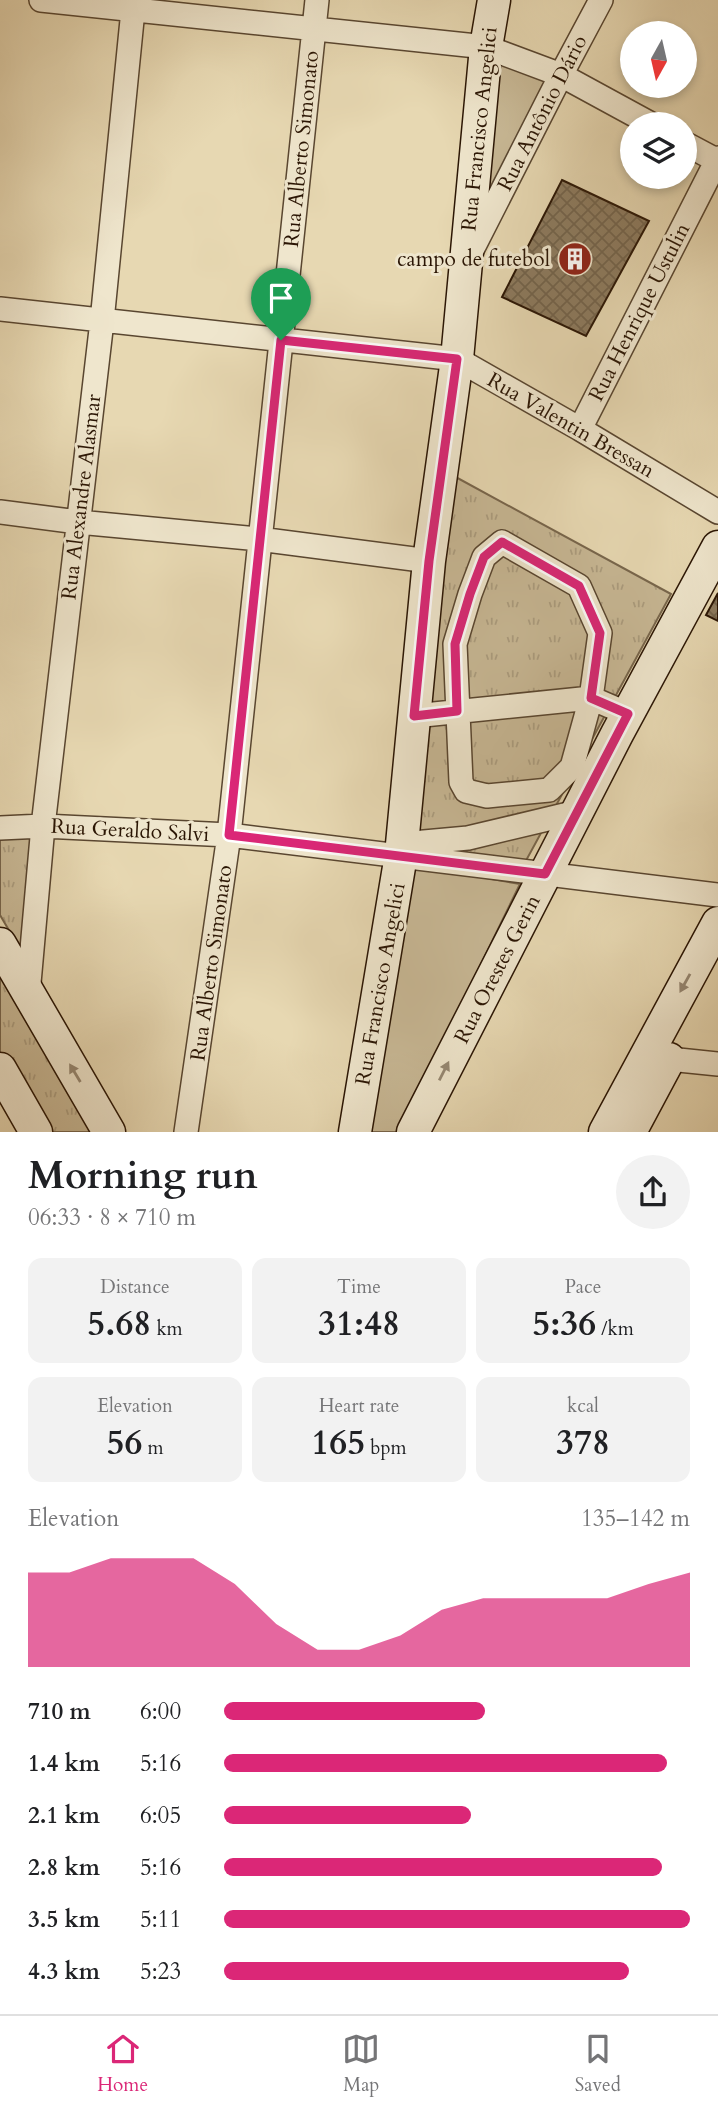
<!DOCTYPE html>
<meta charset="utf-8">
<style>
:root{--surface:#fff;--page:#f2f2f2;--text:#202124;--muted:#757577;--line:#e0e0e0;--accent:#db2777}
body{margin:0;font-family:Cardo,serif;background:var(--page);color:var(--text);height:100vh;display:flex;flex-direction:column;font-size:26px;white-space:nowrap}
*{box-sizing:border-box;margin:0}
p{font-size:23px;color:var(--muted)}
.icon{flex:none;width:38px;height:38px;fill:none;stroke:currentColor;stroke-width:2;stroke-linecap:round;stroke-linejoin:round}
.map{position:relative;height:1132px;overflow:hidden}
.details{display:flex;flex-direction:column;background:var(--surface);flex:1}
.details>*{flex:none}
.needle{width:46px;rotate:188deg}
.tools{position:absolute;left:620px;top:21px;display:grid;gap:14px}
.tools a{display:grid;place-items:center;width:77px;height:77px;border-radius:50%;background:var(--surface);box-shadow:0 4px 10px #0003;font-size:35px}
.pin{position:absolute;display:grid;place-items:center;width:60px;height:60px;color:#fff;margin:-72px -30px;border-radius:50% 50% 50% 0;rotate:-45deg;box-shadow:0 0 7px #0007}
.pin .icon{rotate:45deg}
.round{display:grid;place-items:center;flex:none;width:74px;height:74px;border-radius:37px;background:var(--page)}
.head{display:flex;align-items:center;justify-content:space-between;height:119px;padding:0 28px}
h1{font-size:38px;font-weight:700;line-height:52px}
.metrics{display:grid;grid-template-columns:repeat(3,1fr);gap:10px;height:119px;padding:7px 28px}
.metrics div{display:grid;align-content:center;border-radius:14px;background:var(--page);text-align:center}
.metrics b{font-size:35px;font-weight:700}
.metrics small{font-size:19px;font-weight:400}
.metrics p{font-size:19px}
.chart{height:196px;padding:14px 28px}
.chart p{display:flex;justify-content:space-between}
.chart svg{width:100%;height:126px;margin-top:7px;fill:var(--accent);opacity:.7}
ul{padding:0 28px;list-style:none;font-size:23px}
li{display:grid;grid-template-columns:112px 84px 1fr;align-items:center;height:52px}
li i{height:18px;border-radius:9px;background:var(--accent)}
.tab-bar{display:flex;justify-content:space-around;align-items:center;height:98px;border-top:2px solid var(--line);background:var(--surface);font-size:19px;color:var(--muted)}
.tab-bar a{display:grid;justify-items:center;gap:4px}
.tab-bar .active{color:var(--accent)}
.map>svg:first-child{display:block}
</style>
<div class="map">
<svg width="718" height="1132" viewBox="0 0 718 1132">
<defs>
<pattern id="grass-tufts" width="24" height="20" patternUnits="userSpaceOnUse" patternTransform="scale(1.75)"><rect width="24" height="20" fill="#c7b794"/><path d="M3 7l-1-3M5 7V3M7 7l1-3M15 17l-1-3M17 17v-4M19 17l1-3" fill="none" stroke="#ab9c7e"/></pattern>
<pattern id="building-cross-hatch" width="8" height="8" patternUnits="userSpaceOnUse" patternTransform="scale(1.75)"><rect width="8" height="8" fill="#8c7a5e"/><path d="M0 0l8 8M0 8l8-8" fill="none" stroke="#73634b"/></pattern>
</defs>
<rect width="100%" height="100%" fill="#e7d8b2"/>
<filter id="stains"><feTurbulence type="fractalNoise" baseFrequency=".00286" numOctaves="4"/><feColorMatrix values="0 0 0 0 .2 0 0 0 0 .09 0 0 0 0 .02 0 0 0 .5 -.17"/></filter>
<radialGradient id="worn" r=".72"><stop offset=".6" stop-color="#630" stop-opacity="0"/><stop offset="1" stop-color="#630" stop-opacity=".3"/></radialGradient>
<!-- grass -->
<path fill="url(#grass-tufts)" stroke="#78664c" stroke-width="2" d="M452,475L671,594L522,868L406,851Z
M0,833L37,834L20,949L0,915Z
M0,964L100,1132H41L0,1058Z"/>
<!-- park -->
<path fill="#c7b794" stroke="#78664c" stroke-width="2" d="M487,52L552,74L471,241Z
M412,865L520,884L399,1132H357Z"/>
<!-- building -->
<path fill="url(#building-cross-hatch)" stroke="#2a1504" stroke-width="2" d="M562,180L649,221L586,336L502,297Z
M718,593V621L706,615Z"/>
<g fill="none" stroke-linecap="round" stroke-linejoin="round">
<!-- street casing -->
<g stroke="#594630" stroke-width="26">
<path id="street" d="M41,0L486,47L561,75L651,124
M684,143L718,161
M471,252L561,75L601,0
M0,309L457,359L580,429L718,512
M580,429L718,158
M0,512L78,522L259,539L429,561
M502,542L579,586L600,633L591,698L572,767L549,790L487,796L466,791L461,782L455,644L470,594L484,557Z
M414,716L591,698L628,714
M0,828L43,826L229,835L718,895
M402,844L468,838L577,812
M28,994L43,826L102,321L134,0
M669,1059L718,1064
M186,1132L229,835L317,0"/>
</g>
<!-- secondary casing -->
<g stroke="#2a1504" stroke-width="35">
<path id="secondary" d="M0,944L109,1132
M0,1069L36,1132
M355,1132L401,855L429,561L457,359L486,47L494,0
M413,1132L617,734L718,547
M605,1132L718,923
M630,1132L669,1059"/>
</g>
<!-- street -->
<use href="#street" stroke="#efe6cd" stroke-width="23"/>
<!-- secondary -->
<use href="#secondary" stroke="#efe6cd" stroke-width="32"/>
</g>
<!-- one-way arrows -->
<defs><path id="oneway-solid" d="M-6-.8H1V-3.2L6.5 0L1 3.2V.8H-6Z" transform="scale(1.75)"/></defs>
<g fill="#968873">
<use href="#oneway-solid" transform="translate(685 983) rotate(119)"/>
<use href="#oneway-solid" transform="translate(444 1071) rotate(-63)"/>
<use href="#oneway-solid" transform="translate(75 1073) rotate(-121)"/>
</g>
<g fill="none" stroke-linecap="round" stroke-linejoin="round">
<!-- route casing -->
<g stroke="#fff" stroke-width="14">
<path id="route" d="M281,340L457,359L429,561L414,716L457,711L455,644L470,594L484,557L502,542L579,586L600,633L591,698L628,714L545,874L229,835Z"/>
</g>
<!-- route -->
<use href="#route" stroke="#db2777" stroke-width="9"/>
</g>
<!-- icons -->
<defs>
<g id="building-disc" transform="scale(1.75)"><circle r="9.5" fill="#8f2418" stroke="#efe6cd"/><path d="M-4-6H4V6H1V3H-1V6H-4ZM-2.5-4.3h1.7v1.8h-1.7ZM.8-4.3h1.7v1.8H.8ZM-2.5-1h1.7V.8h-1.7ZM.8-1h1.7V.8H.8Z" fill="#fff"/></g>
</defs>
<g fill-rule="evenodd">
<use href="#building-disc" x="575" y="259"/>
</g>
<g text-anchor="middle" stroke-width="6" stroke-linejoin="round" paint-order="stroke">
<!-- street labels -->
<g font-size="21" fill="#2a1504" stroke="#efe6cd">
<text transform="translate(542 113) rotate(-63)" y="7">Rua Antônio Dário</text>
<text transform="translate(479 129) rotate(-84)" y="7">Rua Francisco Angelici</text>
<text transform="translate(301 149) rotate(-84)" y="7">Rua Alberto Simonato</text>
<text transform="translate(639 312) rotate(-63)" y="7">Rua Henrique Ustulin</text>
<text transform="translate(571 425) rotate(30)" y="7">Rua Valentin Bressan</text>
<text transform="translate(81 497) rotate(-83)" y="7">Rua Alexandre Alasmar</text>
<text transform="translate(130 830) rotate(3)" y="7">Rua Geraldo Salvi</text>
<text transform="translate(211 963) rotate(-82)" y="7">Rua Alberto Simonato</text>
<text transform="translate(497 969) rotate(-63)" y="7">Rua Orestes Gerin</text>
<text transform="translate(380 984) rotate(-80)" y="7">Rua Francisco Angelici</text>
</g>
<!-- poi labels -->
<g font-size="21" fill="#2a1504" stroke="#efe6cd" text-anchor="end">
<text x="550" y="266">campo de futebol</text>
</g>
</g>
<rect width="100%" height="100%" filter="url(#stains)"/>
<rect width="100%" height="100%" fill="url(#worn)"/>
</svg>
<div class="tools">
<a><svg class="needle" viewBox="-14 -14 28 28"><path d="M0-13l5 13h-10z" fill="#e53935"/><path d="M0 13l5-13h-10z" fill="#757577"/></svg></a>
<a><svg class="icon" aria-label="layers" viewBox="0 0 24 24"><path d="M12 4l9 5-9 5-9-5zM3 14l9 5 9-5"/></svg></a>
</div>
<div class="pin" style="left:281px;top:340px;background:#1e9e55"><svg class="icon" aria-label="arrive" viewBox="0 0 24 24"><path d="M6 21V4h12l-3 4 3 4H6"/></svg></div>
</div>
<section class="details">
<div class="head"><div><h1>Morning run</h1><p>06:33 · 8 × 710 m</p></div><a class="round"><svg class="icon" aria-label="share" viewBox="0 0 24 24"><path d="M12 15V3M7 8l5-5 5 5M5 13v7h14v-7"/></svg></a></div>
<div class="metrics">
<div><p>Distance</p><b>5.68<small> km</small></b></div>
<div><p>Time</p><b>31:48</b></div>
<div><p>Pace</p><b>5:36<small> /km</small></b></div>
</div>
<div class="metrics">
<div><p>Elevation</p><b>56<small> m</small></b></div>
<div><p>Heart rate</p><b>165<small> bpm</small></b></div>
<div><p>kcal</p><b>378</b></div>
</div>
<div class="chart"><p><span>Elevation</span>135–142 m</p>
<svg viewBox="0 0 160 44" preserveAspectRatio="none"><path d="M0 44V11L10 11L20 6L30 6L40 6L50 15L60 29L70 38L80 38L90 33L100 24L110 20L120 20L130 20L140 20L150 15L160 11V44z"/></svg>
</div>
<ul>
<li><b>710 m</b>6:00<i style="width:56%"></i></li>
<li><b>1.4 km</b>5:16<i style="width:95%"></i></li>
<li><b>2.1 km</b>6:05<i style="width:53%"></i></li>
<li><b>2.8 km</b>5:16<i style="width:94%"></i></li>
<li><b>3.5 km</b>5:11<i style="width:100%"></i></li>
<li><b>4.3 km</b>5:23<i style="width:87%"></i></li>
</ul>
</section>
<nav class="tab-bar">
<a class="active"><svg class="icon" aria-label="home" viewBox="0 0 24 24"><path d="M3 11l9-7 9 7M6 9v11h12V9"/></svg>Home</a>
<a><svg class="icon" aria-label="map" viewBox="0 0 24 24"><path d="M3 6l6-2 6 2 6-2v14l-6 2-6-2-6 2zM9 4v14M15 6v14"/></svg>Map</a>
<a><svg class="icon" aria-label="saved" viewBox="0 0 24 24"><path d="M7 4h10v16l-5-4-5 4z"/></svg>Saved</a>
</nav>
